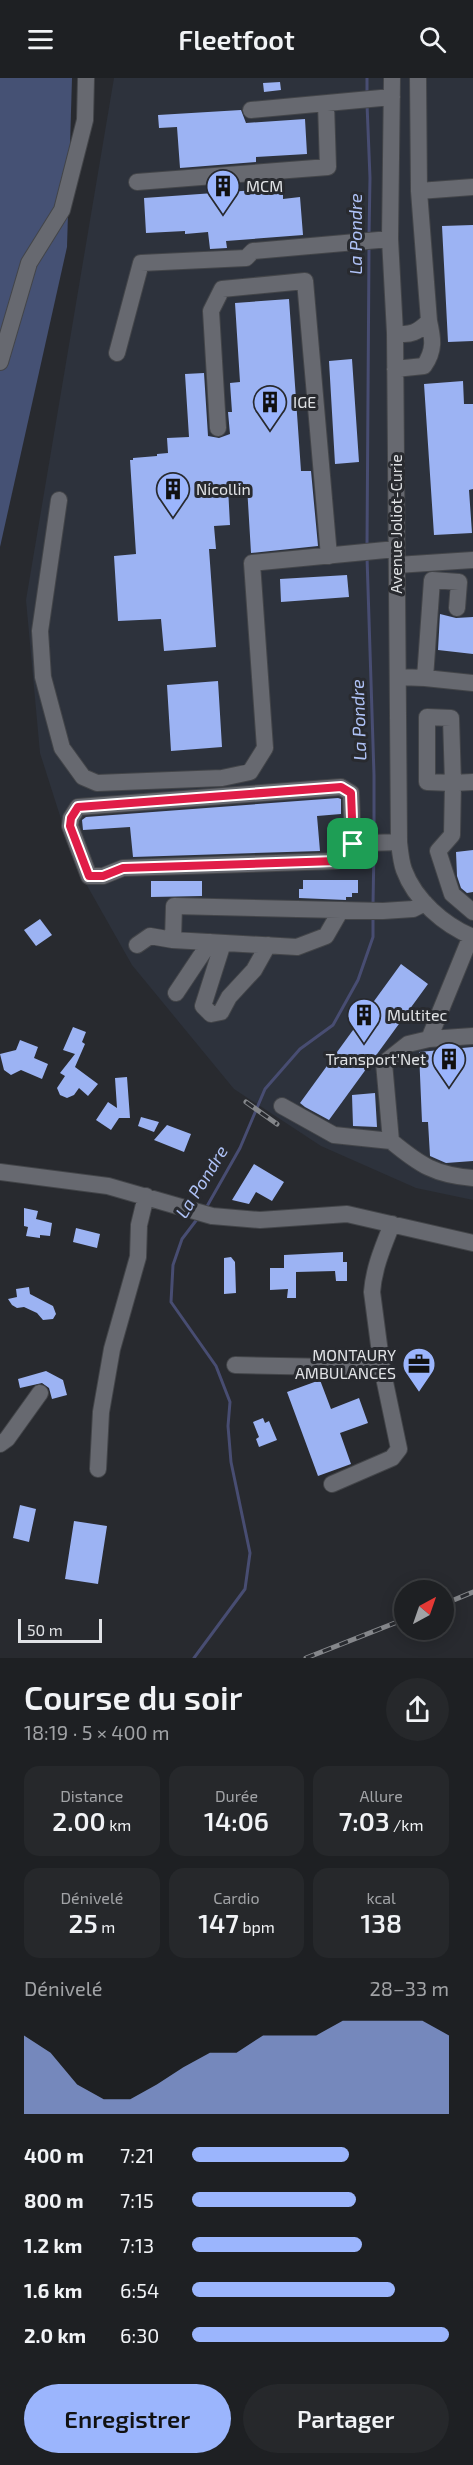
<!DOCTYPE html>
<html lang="fr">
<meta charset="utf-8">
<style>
:root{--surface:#1e2023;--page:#26282b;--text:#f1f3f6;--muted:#a1a3a6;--line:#3c3e41;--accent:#9bb5fd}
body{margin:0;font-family:"Exo 2",sans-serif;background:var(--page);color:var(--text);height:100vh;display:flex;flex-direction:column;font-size:22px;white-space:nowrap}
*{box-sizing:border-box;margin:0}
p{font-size:20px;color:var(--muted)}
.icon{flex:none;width:33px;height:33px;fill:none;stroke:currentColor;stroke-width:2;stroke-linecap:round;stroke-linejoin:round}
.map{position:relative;height:1580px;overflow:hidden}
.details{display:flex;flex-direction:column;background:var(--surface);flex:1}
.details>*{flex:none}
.needle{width:39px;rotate:40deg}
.fabs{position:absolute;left:394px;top:1502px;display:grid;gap:12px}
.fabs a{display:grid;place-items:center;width:60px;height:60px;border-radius:50%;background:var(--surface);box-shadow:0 3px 15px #0003,0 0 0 2px var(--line);font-size:30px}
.scale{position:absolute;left:18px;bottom:15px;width:84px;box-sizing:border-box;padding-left:6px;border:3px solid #e1e3e6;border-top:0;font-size:16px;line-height:21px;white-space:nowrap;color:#e1e3e6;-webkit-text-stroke:4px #282a2f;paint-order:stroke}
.pin{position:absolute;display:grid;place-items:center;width:51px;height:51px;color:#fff;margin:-26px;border-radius:12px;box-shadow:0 3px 9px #0006}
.round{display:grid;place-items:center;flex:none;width:63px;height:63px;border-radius:32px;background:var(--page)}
.head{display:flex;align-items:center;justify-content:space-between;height:102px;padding:0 24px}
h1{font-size:33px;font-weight:600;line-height:45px}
.figures{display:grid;grid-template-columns:repeat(3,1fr);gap:9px;height:102px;padding:6px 24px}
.figures div{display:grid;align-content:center;border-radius:15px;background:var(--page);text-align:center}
.figures b{font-size:26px;font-weight:600}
.figures small{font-size:16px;font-weight:400}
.figures p{font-size:16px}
.chart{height:168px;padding:12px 24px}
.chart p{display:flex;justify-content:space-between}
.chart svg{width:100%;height:108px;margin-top:6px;fill:var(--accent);opacity:.7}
.cta{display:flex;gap:12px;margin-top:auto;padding:12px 24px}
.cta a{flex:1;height:69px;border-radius:36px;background:var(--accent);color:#111;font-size:24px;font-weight:600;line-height:69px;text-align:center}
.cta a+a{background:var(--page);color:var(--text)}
ul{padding:0 24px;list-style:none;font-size:20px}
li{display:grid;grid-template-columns:96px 72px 1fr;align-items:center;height:45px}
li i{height:15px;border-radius:8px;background:var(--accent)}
header{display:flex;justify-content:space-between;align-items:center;height:78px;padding:0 24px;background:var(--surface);font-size:27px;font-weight:600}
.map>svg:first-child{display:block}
</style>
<header><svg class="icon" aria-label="menu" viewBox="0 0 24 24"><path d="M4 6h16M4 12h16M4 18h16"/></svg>Fleetfoot<svg class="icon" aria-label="search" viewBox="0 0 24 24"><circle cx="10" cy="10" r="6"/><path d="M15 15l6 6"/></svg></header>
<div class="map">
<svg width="473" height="1580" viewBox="0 0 473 1580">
<rect width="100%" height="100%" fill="#282a2f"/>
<!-- built -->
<path fill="#2d323c" d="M114,0H473V1122L416,1110L321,1068L234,1011L132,887L76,788L40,675L26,522Z"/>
<!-- green -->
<path fill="#455174" d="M0,0H72L67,169L0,469Z"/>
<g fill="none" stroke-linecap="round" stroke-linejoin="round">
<!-- stream -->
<path stroke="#484d72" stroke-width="3" d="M367,0V16
M367,26L370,100L369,157
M367,469L369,170
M367,479L374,697V760
M373,826L374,770
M206,1130L240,1070L265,1011L300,971L333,947L358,902L373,859V839
M194,1580L245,1511L250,1475L231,1384L228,1348L230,1324L216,1288L171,1224L173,1187L182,1161L198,1140"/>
</g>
<!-- building -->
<path fill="#9cb3f3" d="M280,4L281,12L264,14L263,5Z
M241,32L246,45L305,41L307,76L256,79V84L180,90L177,49L159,50L158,37Z
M283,110V121L300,119L303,157L226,163L227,170L210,171L208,154L185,156V153L146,155L144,120Z
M473,147V263L448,264L442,148Z
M289,221L301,393H311L318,468L251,475L247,408L228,409L230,447L214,448L216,471H209L216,569L164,573L161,541L118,543L114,478L136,476L130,382H133V380L157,378V376L168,375L167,360L189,359L185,296L204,295L208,358L219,360L230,356L228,334H232L230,305L240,304L235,225Z
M352,281L359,384L335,386L329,283Z
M463,303L464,326H473V411L469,412L472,455L434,457L424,306Z
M347,497L349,519L281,524L280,501Z
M440,536L456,540L473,539V576L438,572Z
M218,603L222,669L171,673L167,607Z
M338,720L341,721V736L317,738L320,773L133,779L130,749L83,752L82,742L86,739Z
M473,772V814L467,815L461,810L457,798L456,774Z
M303,802H358V815H352V819H346V822L299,820V811H303Z
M151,803H202V818L151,819Z
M40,841L52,857L36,868L24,852Z
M401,886L428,906L329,1042L305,1029L300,1025Z
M73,949L86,954L82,964L85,966L75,989L98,1006L88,1018L79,1010L74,1017L67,1020L60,1017L57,1010L65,998L60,995L75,976L63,972Z
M20,962L38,969L34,980L48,986L42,1001L21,992L11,997L4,992L0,976L16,972Z
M473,969V1083L446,1085L430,1078L428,1044H422L419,974Z
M127,999L130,1040H119L111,1052L96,1042L108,1024L117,1030L115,1000Z
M375,1015L377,1049L353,1048L352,1017Z
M141,1039L159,1044L154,1054L138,1048Z
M167,1047L191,1056L184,1074L154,1062Z
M254,1086L284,1104L272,1123L256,1114L249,1126L232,1122Z
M24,1130L38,1133L36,1141L52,1145L50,1158L40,1157V1160L26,1158L28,1149L24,1148Z
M76,1150L100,1156L97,1170L73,1164Z
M343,1174V1184H347V1203H336L335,1193L296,1194V1220H287L288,1211L270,1212V1190H284V1177Z
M231,1179L235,1184L236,1215L224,1216V1180Z
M29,1209L30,1216L53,1228L56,1236L53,1241L43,1242L37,1235L24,1229L17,1230L12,1227L8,1221L17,1219L16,1211Z
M46,1293L63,1302L67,1317L52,1321L49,1310L42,1305L20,1310L18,1301Z
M320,1302L331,1331L359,1320L368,1345L340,1355L351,1386L318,1398L287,1314Z
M263,1340L265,1345L269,1343L277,1362L259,1369L256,1361L259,1359L253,1344Z
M20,1427L36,1431L29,1464L13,1460Z
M74,1443L107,1448L98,1506L65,1501Z"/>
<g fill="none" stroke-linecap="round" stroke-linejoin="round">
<!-- minor casing -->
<g stroke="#434549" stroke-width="18">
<path id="minor" d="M392,0L390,161L395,255L399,764C400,773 401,784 404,792C415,822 444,847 473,859
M418,0L419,113
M251,32L392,19
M137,104L328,89L326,26
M395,255C411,258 418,254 429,243
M117,275L141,185L246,180L253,173L390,161
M0,284L29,185L62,132L85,42L86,0
M395,291L424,288C435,272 433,261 429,243L419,113L473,109
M218,350L211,233L222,211L305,203L329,478
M59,422L40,553L43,599L62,670L83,699L97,705L222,700L250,694L265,670L252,485L396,471
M397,487L473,482
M398,599L425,600L473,605
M425,600L432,502L459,504L457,530
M427,639L451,640L453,705L427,704Z
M473,704L453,705L452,757L438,773L452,816L473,834
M353,766L351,715L341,709L78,729L71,740L70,748L89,798H103L123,790L336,783L340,766L399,764
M341,832L326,858L297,869L173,862L174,828L383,833L413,831L425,825
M471,858L429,961L473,958
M223,865L203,928L211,936L221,934L229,919L254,892L268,867
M137,867L150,858L173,862
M176,915L210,864
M429,961L408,966L384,985L391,1063C420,1087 435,1097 473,1100
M282,1028L334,1057L391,1063
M0,1094L108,1108L212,1138L260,1142L347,1136L473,1165
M235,1287L382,1290L372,1214C374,1189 383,1169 392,1146
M0,1366L7,1361L40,1315
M98,1391L101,1334L112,1271L138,1179L139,1147L146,1118
M332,1406L392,1380L399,1371L382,1290"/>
</g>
<!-- minor -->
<use href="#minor" stroke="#676970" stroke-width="16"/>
<!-- rail casing -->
<g stroke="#85878b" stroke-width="5">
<path id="rail" d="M246,1024L277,1046
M444,1526L473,1514
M306,1580L405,1541"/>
</g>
<!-- rail -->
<use href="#rail" stroke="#282a2f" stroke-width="3" stroke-dasharray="9" stroke-linecap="butt"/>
</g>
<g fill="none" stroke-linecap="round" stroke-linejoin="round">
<!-- route casing -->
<g stroke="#fff" stroke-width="12">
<path id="route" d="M341,709L351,715L353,766H340L336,783L123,790L103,798H89L70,748L71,740L78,729Z"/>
</g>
<!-- route -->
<use href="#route" stroke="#e11d48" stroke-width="8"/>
</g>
<!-- icons -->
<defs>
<g id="building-pin" transform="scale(1.725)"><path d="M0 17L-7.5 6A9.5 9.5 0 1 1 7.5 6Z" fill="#9bb5fd" stroke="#282a2f"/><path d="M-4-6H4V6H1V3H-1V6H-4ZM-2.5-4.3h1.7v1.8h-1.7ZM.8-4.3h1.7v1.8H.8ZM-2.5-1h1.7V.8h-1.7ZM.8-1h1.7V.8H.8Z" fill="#111"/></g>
<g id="office-pin" transform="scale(1.725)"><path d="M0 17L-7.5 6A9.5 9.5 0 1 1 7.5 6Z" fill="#9bb5fd" stroke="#282a2f"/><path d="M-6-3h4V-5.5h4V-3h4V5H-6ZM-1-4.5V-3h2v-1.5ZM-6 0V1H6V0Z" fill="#111"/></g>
</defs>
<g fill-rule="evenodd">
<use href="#building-pin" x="223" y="108"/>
<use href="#building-pin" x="270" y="324"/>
<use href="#building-pin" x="173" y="411"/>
<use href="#building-pin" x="364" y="937"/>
<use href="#building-pin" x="449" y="981"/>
<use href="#office-pin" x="419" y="1286"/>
</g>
<g text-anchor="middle" stroke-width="6" stroke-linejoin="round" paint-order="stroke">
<!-- poi labels -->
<g font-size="16" fill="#e1e3e6" stroke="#282a2f" text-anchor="start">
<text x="246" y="114">MCM</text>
<text x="293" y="330">IGE</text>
<text x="196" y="417">Nicollin</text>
<text x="387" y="943">Multitec</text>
<text x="426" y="987" text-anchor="end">Transport'Net</text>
<text x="396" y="1283" text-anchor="end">MONTAURY<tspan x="396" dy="18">AMBULANCES</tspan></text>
</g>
<!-- street labels -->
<g font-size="16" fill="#e1e3e6" stroke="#282a2f">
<text transform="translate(396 446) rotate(-90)" y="6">Avenue Joliot-Curie</text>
</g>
<!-- water labels -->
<g font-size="18" font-style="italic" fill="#aec1f5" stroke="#282a2f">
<text transform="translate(356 156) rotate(-90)" y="6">La Pondre</text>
<text transform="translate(359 642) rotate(-92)" y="6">La Pondre</text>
<text transform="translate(202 1104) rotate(-58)" y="6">La Pondre</text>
</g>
</g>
</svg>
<div class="fabs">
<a><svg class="needle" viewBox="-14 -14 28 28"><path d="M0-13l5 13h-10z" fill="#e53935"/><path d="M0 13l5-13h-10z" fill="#a1a3a6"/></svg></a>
</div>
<div class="scale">50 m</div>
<div class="pin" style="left:353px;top:766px;background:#1e9e55"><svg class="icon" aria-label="arrive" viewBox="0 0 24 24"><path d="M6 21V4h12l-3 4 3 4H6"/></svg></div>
</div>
<section class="details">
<div class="head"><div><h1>Course du soir</h1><p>18:19 · 5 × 400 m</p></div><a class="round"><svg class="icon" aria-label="share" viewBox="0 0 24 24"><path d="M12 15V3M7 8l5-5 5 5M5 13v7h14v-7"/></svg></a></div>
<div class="figures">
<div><p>Distance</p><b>2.00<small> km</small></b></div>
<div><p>Durée</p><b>14:06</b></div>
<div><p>Allure</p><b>7:03<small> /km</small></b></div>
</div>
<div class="figures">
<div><p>Dénivelé</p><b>25<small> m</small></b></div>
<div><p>Cardio</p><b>147<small> bpm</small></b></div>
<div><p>kcal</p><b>138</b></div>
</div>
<div class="chart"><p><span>Dénivelé</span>28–33 m</p>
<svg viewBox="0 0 160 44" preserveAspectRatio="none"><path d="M0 44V12L10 19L20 32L30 38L40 38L50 32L60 25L70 19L80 19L90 12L100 12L110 12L120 6L130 6L140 6L150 6L160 12V44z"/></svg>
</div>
<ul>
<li><b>400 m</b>7:21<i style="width:61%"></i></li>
<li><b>800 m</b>7:15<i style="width:64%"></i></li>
<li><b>1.2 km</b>7:13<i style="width:66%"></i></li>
<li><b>1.6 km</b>6:54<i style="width:79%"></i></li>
<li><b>2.0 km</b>6:30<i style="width:100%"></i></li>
</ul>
<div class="cta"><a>Enregistrer</a><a>Partager</a></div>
</section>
